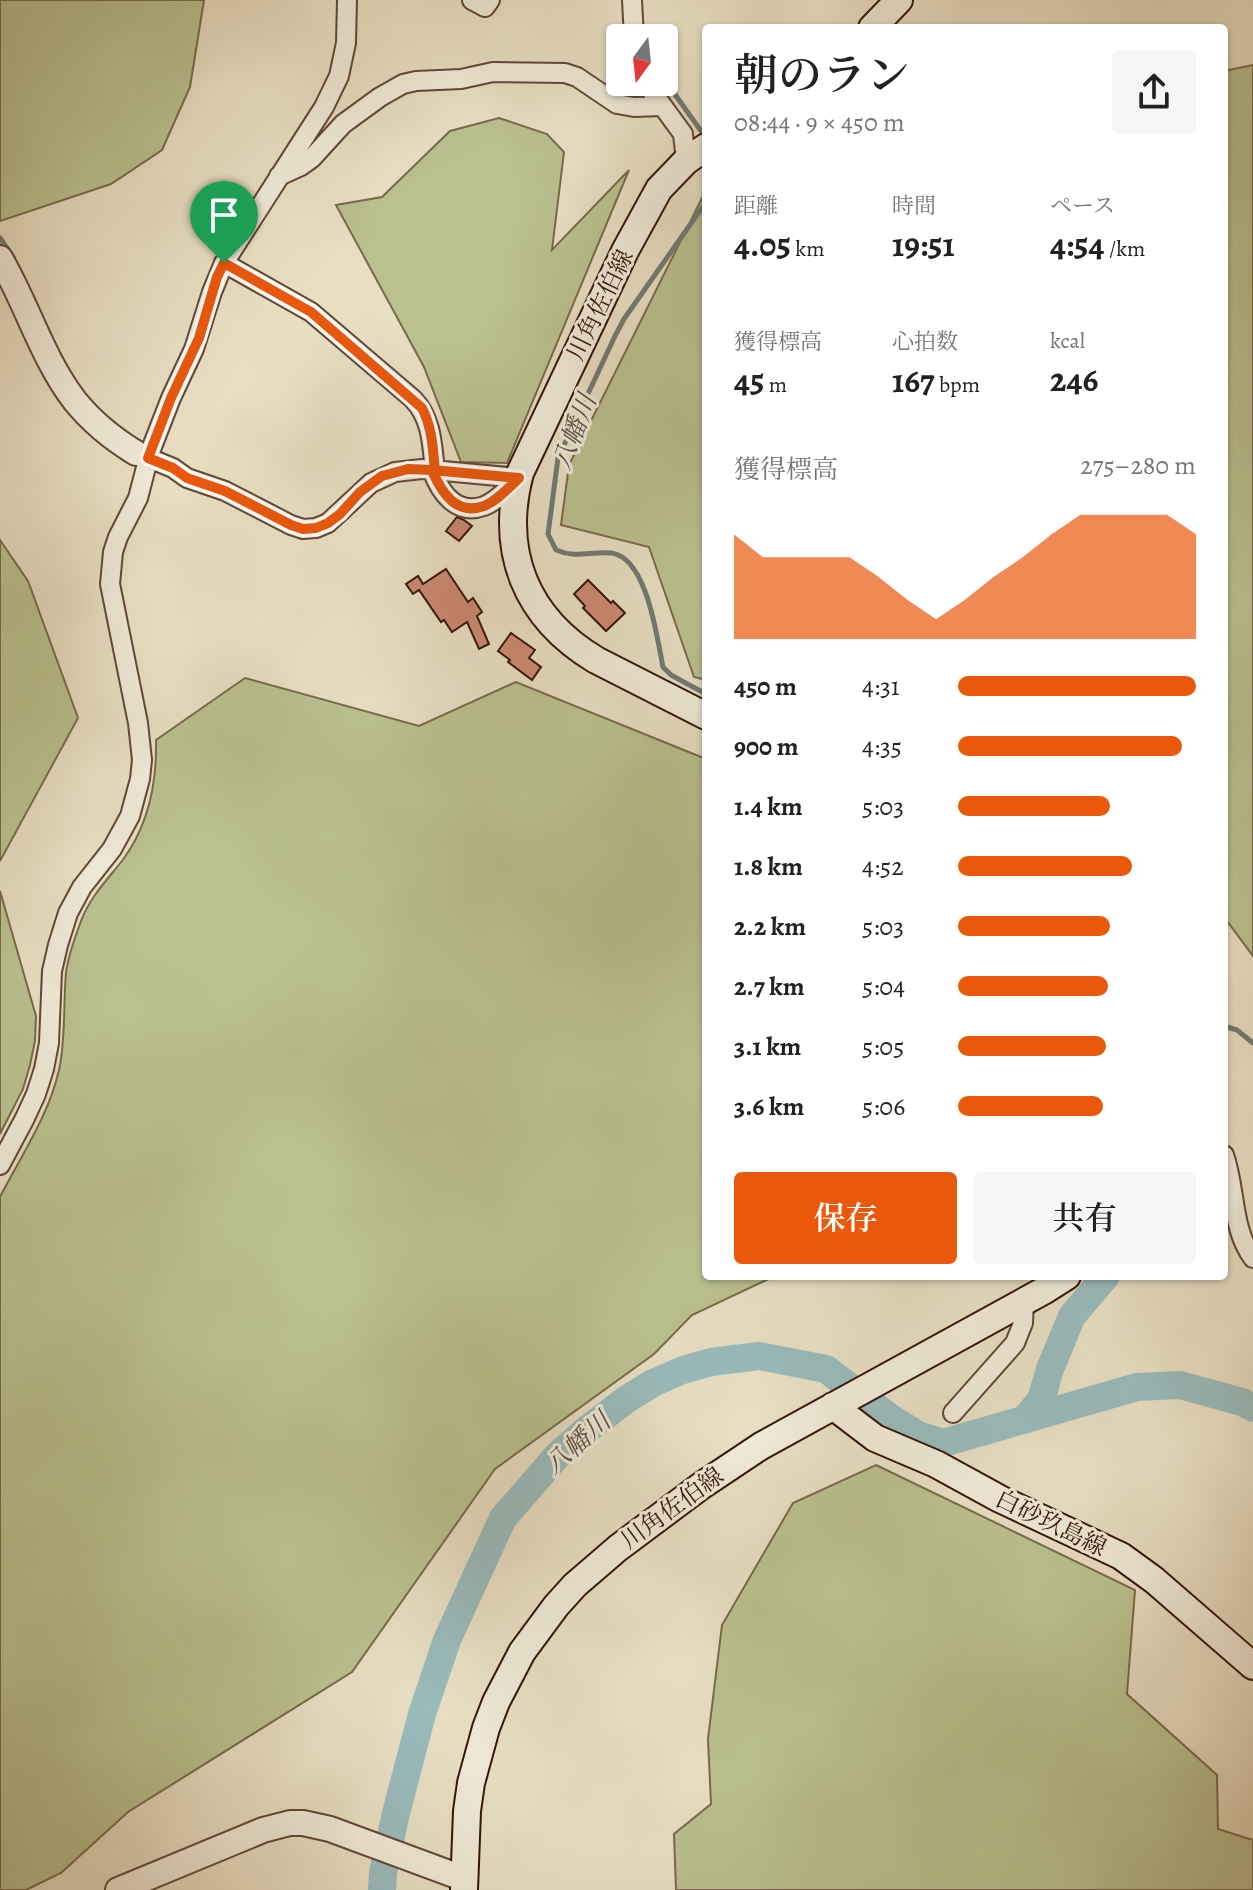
<!DOCTYPE html>
<html lang="ja">
<meta charset="utf-8">
<style>
:root{--surface:#fff;--page:#f6f6f6;--text:#222;--muted:#767676;--accent:#ea580c}
body{margin:0;font-family:Alegreya,"Noto Serif JP",serif;background:var(--page);color:var(--text);height:100vh;display:flex;flex-direction:column;font-size:30px;white-space:nowrap}
*{box-sizing:border-box;margin:0}
p{font-size:26px;color:var(--muted)}
.icon{flex:none;width:44px;height:44px;fill:none;stroke:currentColor;stroke-width:2;stroke-linecap:round;stroke-linejoin:round}
.map{position:relative;flex:1;overflow:hidden}
.drawer{position:absolute;left:702px;top:24px;width:526px;height:1256px;display:flex;flex-direction:column;background:var(--surface);border-radius:8px;box-shadow:0 2px 6px #0004}
.drawer>*{flex:none}
.needle{width:52px;rotate:195deg}
.tools{position:absolute;left:606px;top:24px;display:grid;gap:16px}
.tools a{display:grid;place-items:center;width:72px;height:72px;border-radius:8px;background:var(--surface);box-shadow:0 2px 6px #0004;font-size:40px}
.pin{position:absolute;display:grid;place-items:center;width:68px;height:68px;color:#fff;margin:-82px -34px;border-radius:50% 50% 50% 0;rotate:-45deg;box-shadow:0 0 8px #0007}
.pin .icon{rotate:45deg}
.round{display:grid;place-items:center;flex:none;width:84px;height:84px;border-radius:8px;background:var(--page)}
.overview{display:flex;align-items:center;justify-content:space-between;height:136px;padding:0 32px}
h1{font-size:44px;font-weight:600;line-height:60px}
.stats{display:grid;grid-template-columns:repeat(3,1fr);gap:12px;height:136px;padding:8px 32px}
.stats div{display:grid;align-content:center}
.stats b{font-size:34px;font-weight:600}
.stats small{font-size:22px;font-weight:400}
.stats p{font-size:22px}
.chart{height:224px;padding:16px 32px}
.chart p{display:flex;justify-content:space-between}
.chart svg{width:100%;height:144px;margin-top:8px;fill:var(--accent);opacity:.7}
.action{display:flex;gap:16px;margin-top:auto;padding:16px 32px}
.action a{flex:1;height:92px;border-radius:8px;background:var(--accent);color:#fff;font-size:32px;font-weight:600;line-height:92px;text-align:center}
.action a+a{background:var(--page);color:var(--text)}
ul{padding:0 32px;list-style:none;font-size:26px}
li{display:grid;grid-template-columns:128px 96px 1fr;align-items:center;height:60px}
li i{height:20px;border-radius:10px;background:var(--accent)}
.map>svg:first-child{display:block}
</style>
<div class="map">
<svg width="1253" height="1890" viewBox="0 0 1253 1890">
<rect width="100%" height="100%" fill="#e8dfc3"/>
<filter id="stains"><feTurbulence type="fractalNoise" baseFrequency=".0025" numOctaves="4"/><feColorMatrix values="0 0 0 0 .2 0 0 0 0 .09 0 0 0 0 .02 0 0 0 .5 -.17"/></filter>
<radialGradient id="worn" r=".72"><stop offset=".6" stop-color="#630" stop-opacity="0"/><stop offset="1" stop-color="#630" stop-opacity=".3"/></radialGradient>
<!-- green -->
<path fill="#bac090" stroke="#786a4c" stroke-width="2" d="M0,0H204L190,87L162,150L111,184L0,221Z
M1253,65V956L1224,917V71Z
M499,118L547,134L564,152L552,250L629,170L507,463L461,462L424,367L336,205L382,197L450,131Z
M706,190V680L694,677L649,547L561,525L569,465Z
M0,540L28,581L78,718L0,861Z
M245,678L419,726L516,682L706,759V1276H775L692,1315L654,1354L495,1469L352,1672L128,1812L61,1873L26,1890H0V1197C21,1156 49,1115 59,1070C66,1038 63,1006 66,973C68,955 75,938 81,921C90,897 107,880 122,861C149,825 157,783 156,740Z
M0,891L36,1016L35,1041L30,1065L23,1089L0,1134Z
M876,1465L1135,1590L1127,1694L1217,1775L1218,1829L1253,1840V1890H676L674,1834L711,1804L708,1739L722,1625L793,1503Z"/>
<g fill="none" stroke-linecap="round" stroke-linejoin="round">
<!-- stream -->
<path stroke="#717974" stroke-width="5" d="M664,79L706,138
M706,202L624,319L615,336L558,458L548,534L556,550C577,559 590,551 611,553C647,557 657,638 663,667L671,675L706,694
M0,238L13,257
M1224,1026L1237,1030L1253,1043"/>
<!-- river -->
<path stroke="#99bbbc" stroke-width="28" d="M1024,1420L1041,1400L1050,1369L1072,1316L1106,1276
M382,1890L383,1873L396,1813L422,1714L447,1640L503,1518L557,1456L585,1431L627,1399L653,1383L683,1370L711,1362L759,1356L826,1369L892,1419L918,1435L943,1443L1137,1387L1180,1385L1242,1402L1253,1408"/>
</g>
<!-- building -->
<path fill="#cb8974" stroke="#361508" stroke-width="2" d="M457,517L464,520L472,526L459,541L446,531Z
M446,569L468,602L473,598L482,612L477,616L489,644L479,649L467,622L452,632L444,620L441,622L419,590L413,594L406,584L418,576L423,584Z
M588,580L611,603L613,601L625,613L606,631L583,608L585,606L574,594Z
M511,633L535,650L529,658L541,667L532,680L508,662L510,660L498,651Z"/>
<g fill="none" stroke-linecap="round" stroke-linejoin="round">
<!-- minor casing -->
<g stroke="#624837" stroke-width="22">
<path id="minor" d="M472,0L485,7L490,0
M632,0L634,38
M645,82L683,134L686,161
M279,176L301,166L312,158L343,124L380,97L403,84L416,81L461,79L493,72L565,73L577,77L617,104L634,107L662,106
M224,263L311,312L413,399C432,419 432,444 435,471
M139,454L173,468L187,478L225,491L291,525L303,529L316,528L328,523L371,483L395,472L422,469L519,478
M432,470C440,492 456,516 484,506C497,501 509,488 519,478
M1224,1155C1236,1189 1231,1228 1253,1258
M0,1165L25,1118L36,1094L44,1069L49,1043L52,971L58,945L68,913L82,887L112,849L130,816L140,779L142,760L138,723L110,584L113,552L118,537L138,498L150,452L171,398L194,349L212,292L224,263L324,107L339,76L346,43L347,0
M953,1413L1015,1343L1023,1323L1024,1302"/>
</g>
<!-- tertiary casing -->
<g stroke="#624837" stroke-width="28">
<path id="tertiary" d="M0,258C27,304 42,358 75,401C92,422 113,439 136,453
M118,1890L263,1830L290,1823H303L330,1829L465,1879"/>
</g>
<!-- secondary casing -->
<g stroke="#361508" stroke-width="30">
<path id="secondary" d="M872,28L899,0
M706,147L686,161L659,189L625,251L520,473C499,552 526,618 596,660L706,716
M833,1406L875,1438L936,1464L1000,1499L1121,1556L1154,1580L1253,1666
M464,1890L467,1811L471,1783L486,1728L496,1702L522,1652L556,1606L575,1585L618,1548L701,1486L761,1446L1045,1290L1067,1276"/>
</g>
<!-- minor -->
<use href="#minor" stroke="#f0ead8" stroke-width="18"/>
<!-- tertiary -->
<use href="#tertiary" stroke="#f0ead8" stroke-width="24"/>
<!-- secondary -->
<use href="#secondary" stroke="#f0ead8" stroke-width="26"/>
</g>
<g fill="none" stroke-linecap="round" stroke-linejoin="round">
<!-- route casing -->
<g stroke="#fff" stroke-width="16">
<path id="route" d="M224,263L217,277L199,338L171,398L148,458L173,468L187,478L225,491L291,525L303,529L316,528L328,523L340,514L360,492L382,476L408,469L432,470L519,478C508,488 497,501 484,506C456,516 441,492 432,470L435,471C433,449 432,427 422,408L311,312L224,263"/>
</g>
<!-- route -->
<use href="#route" stroke="#ea580c" stroke-width="10"/>
</g>
<g text-anchor="middle" stroke-width="6" stroke-linejoin="round" paint-order="stroke">
<!-- street labels -->
<g font-size="24" fill="#361508" stroke="#f0ead8">
<text transform="translate(600 305) rotate(-64)" y="8">川角佐伯線</text>
<text transform="translate(672 1508) rotate(-36)" y="8">川角佐伯線</text>
<text transform="translate(1051 1523) rotate(26)" y="8">白砂玖島線</text>
</g>
<!-- water labels -->
<g font-size="26" font-style="italic" fill="#594f47" stroke="#f0ead8">
<text transform="translate(574 432) rotate(-69)" y="9">八幡川</text>
<text transform="translate(577 1443) rotate(-42)" y="9">八幡川</text>
</g>
</g>
<rect width="100%" height="100%" filter="url(#stains)"/>
<rect width="100%" height="100%" fill="url(#worn)"/>
</svg>
<div class="tools">
<a><svg class="needle" viewBox="-14 -14 28 28"><path d="M0-13l5 13h-10z" fill="#e53935"/><path d="M0 13l5-13h-10z" fill="#767676"/></svg></a>
</div>
<div class="pin" style="left:224px;top:263px;background:#1e9e55"><svg class="icon" aria-label="arrive" viewBox="0 0 24 24"><path d="M6 21V4h12l-3 4 3 4H6"/></svg></div>
<section class="drawer">
<div class="overview"><div><h1>朝のラン</h1><p>08:44 · 9 × 450 m</p></div><a class="round"><svg class="icon" aria-label="share" viewBox="0 0 24 24"><path d="M12 15V3M7 8l5-5 5 5M5 13v7h14v-7"/></svg></a></div>
<div class="stats">
<div><p>距離</p><b>4.05<small> km</small></b></div>
<div><p>時間</p><b>19:51</b></div>
<div><p>ペース</p><b>4:54<small> /km</small></b></div>
</div>
<div class="stats">
<div><p>獲得標高</p><b>45<small> m</small></b></div>
<div><p>心拍数</p><b>167<small> bpm</small></b></div>
<div><p>kcal</p><b>246</b></div>
</div>
<div class="chart"><p><span>獲得標高</span>275–280 m</p>
<svg viewBox="0 0 160 44" preserveAspectRatio="none"><path d="M0 44V12L10 19L20 19L30 19L40 19L50 25L60 32L70 38L80 32L90 25L100 19L110 12L120 6L130 6L140 6L150 6L160 12V44z"/></svg>
</div>
<ul>
<li><b>450 m</b>4:31<i style="width:100%"></i></li>
<li><b>900 m</b>4:35<i style="width:94%"></i></li>
<li><b>1.4 km</b>5:03<i style="width:64%"></i></li>
<li><b>1.8 km</b>4:52<i style="width:73%"></i></li>
<li><b>2.2 km</b>5:03<i style="width:64%"></i></li>
<li><b>2.7 km</b>5:04<i style="width:63%"></i></li>
<li><b>3.1 km</b>5:05<i style="width:62%"></i></li>
<li><b>3.6 km</b>5:06<i style="width:61%"></i></li>
</ul>
<div class="action"><a>保存</a><a>共有</a></div>
</section>
</div>
